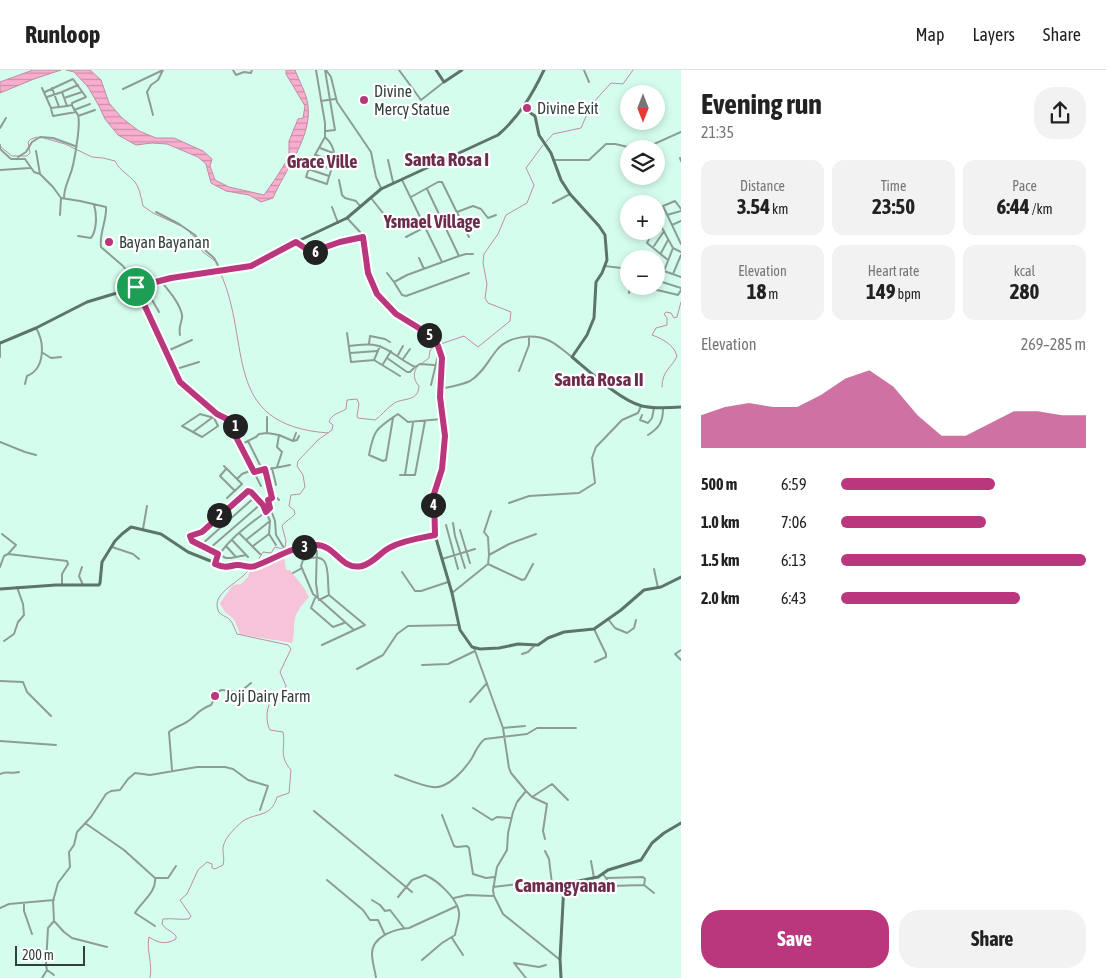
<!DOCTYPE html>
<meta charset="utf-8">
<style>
:root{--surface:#fff;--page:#f2f2f2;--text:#222;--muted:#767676;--line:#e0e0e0;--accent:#ba377e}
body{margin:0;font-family:"Asap Condensed",sans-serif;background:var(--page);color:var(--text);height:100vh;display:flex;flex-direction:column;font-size:19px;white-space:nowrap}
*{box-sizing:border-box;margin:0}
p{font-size:16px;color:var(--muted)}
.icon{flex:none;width:28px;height:28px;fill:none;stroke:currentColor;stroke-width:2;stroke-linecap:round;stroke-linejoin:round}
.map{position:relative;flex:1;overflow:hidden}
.panel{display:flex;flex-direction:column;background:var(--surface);width:425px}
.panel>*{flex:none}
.needle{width:32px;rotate:180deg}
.controls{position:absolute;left:620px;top:15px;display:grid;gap:10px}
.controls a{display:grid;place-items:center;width:45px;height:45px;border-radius:50%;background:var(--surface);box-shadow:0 2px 8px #0003;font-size:25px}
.scale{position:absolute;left:15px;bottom:12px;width:70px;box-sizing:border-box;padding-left:5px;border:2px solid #30403a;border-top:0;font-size:14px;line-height:18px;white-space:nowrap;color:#30403a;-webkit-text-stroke:4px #fff;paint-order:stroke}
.pin{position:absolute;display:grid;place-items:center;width:42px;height:42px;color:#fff;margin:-21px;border:2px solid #fff;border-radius:50%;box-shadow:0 1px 5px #0007}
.km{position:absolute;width:25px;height:25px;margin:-12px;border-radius:50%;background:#222;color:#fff;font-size:14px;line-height:25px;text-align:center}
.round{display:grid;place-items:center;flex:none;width:52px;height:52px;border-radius:20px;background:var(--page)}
.head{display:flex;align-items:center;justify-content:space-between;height:85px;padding:0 20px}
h1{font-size:28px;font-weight:700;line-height:38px}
.stats{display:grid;grid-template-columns:repeat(3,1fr);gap:8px;height:85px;padding:5px 20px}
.stats div{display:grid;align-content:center;border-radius:12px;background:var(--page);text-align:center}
.stats b{font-size:21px;font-weight:700}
.stats small{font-size:14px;font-weight:400}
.stats p{font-size:14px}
.chart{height:140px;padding:10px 20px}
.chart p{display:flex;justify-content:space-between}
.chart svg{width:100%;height:90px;margin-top:5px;fill:var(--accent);opacity:.7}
.cta{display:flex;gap:10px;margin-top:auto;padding:10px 20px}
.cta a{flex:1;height:58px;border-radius:20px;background:var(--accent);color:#fff;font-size:20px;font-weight:700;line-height:58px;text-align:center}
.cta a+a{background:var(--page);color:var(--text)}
ul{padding:0 20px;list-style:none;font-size:16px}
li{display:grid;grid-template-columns:80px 60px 1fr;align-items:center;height:38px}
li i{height:12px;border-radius:6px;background:var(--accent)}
header{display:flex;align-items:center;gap:30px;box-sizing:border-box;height:70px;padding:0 25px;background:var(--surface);border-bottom:1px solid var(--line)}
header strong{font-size:24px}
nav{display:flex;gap:28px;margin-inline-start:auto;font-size:18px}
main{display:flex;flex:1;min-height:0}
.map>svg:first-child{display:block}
</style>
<header>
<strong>Runloop</strong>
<nav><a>Map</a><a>Layers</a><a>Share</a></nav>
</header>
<main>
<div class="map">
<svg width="681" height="908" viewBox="0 0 681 908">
<defs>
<pattern id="water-rules" width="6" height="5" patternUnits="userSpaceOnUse" patternTransform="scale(1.25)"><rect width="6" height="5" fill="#faaecf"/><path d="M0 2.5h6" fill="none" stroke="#cb8fa9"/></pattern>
</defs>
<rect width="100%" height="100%" fill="#d5fded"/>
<!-- park -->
<path fill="#f7c3d9" d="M284,485L286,500H290L304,518L309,527C303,534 298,539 295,548C293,557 295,564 292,573L240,564L234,549L225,542L220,533L233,515L241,514L248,507L250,499Z"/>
<!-- water -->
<path fill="url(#water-rules)" stroke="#bd8da2" d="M33,0H61L34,9L0,23V12Z
M66,0H90L101,10L109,33L122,48L139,61L156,68H174L203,81L212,89L210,96L215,110L229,117L264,125L276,108L289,87V71L298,49L303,48L305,36L286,4V0H295C299,11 307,24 308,36C312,67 285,100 273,128L261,132L249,125L226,121L211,113L206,94L198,87L167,74L152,73L136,75L118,65L105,49L99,36L88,17L74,2Z"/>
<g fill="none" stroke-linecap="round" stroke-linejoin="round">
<!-- stream -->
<path stroke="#bd8da2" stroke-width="1" d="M44,68L65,74L92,87L103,88L115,91C120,101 128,104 135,112C140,119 141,128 143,136L153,143L181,156
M546,72L553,64L581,58L591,35L611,13L623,14L633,0
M1,77L12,86H27L30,83L28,72L31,69L37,67
M190,163L195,167L203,182L215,191
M220,202C253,273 219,355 328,363
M421,294L429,288L430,280L435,276L464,266L478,277L510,251L511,242L488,233L485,228L487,214L483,193L484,184L498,164L506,145L527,133L534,115L526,98L543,75
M662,317C662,300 672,298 677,286C674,275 663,269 652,265L656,258L667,255V248L664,244L666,242L671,243L674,248L677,247L681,232
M285,477L286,471L282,456C285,451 291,449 295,444L294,440L289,436L291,425L300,424L305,417L303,405L297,396L298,391L318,370L332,360L333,355L329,352C331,344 340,343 346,339L347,330L357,329L359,334L357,346L358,348L375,350C381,346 386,339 393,334C402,327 418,333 419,316C414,311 412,302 418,296
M252,495L257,492L263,482L271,483L275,477L283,479
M150,908C153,894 146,880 149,867C158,873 166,875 176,869V866C171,860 167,861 162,854L163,849C172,848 180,850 189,849L191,846L180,830L187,824L198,800L207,792L212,794V798L215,799L223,795C226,783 218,780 229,765C232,761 239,754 243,751C257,742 271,748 277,727L289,723L291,700C278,685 286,678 283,662L270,660C265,651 266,635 274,627C277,624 281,622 285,620L286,616L280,602L291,579L288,575L237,564C235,560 233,553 230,550C227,546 220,546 218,540C211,522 242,512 249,499"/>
<!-- street -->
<path stroke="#8c9d96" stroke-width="2" d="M233,0L236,5L244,2L251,3L252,0
M316,0L325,53V67C342,83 331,96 327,114L306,107L311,92L325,67
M325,0L335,60L326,61
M326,0L331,7L337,32L371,82L376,107L381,118
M399,0L421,30L444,12
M584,0L589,12
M42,18L51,38L67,36
M52,18L59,37
M123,19L163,0
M45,22L73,9L86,27L72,33V35
M62,22L78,15
M47,27L62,22L67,36L72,35C73,38 76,42 78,45C81,54 74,96 70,105C67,114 64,119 64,128
M64,28L82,22
M321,31L335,29
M51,39L53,46L76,42
M74,40L90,34
M153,45L147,22L151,15L158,10L163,0
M78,46L95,40
M0,58L6,48
M0,75V79L11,89H25L34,102L40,104L53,117L61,128L80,131L106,137C107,151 99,163 101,177L123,196L131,206L179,312L217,344L233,352L236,367L261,416
M320,78L333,83
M643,79L681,62
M36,81L40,104
M316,85L335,91
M18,87L26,82L32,72L40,67L53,68L75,76
M680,88L681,91
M388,90L393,112
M554,90H589L606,74H615L637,79
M312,92L331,99
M308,99L329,106
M0,100L30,98
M339,110L342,125L345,128L356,131L360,136
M402,110L442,192
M427,119L459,186
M411,127L438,112H442L469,167
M371,128L390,152
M553,133L570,124
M332,137L338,153
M681,139L675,131L663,136L681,174
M156,142L179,154L195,165L206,181L214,188L221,201
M457,142L473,136L481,139L488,148L496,145
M60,145L61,128
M667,145L681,141
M656,147L673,178L681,182
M347,148L360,162L363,167L368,203L377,224L396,244L432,267L438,276L442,288L440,327L445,366L442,399L434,424L435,465
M672,155L681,151
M644,161L650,165
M653,161L647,173L668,190
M78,166L91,168C97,160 97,144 94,135
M406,167L425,157
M296,172L311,182H315L340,172L363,167
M654,176L664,161
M661,183L668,170
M419,188L424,199
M605,196L629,199
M656,200L664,201L681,207
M664,201L673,178
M387,203L394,212L407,205L459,186L466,184H473
M673,204L681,185
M160,210C168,220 180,233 182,245C183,251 178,255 180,265
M656,210L681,218
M394,212L402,225L406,226L469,203
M144,216L159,242
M630,219H653L678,225L681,220
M629,223L630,216
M347,263L351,292L374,290L400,306
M0,272V287
M369,274L370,266L385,269L390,272
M349,276C388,270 385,282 415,297L420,294L434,295
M165,282L192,270
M43,283L51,288L61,287
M350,283L377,281
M398,285L403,276
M387,288L407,302H410L415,297
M403,289L410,279
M374,290L380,276
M383,294L391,281
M173,300L199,292
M519,301L529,275V268
M25,314L27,306C45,299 45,273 36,258
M431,315L439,281
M440,319C449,317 462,315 470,311C482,304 488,291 496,281C507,266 533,263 550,271C558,275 565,282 572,287
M200,344L214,348L218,356L202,367L182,356Z
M642,345L640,350L648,353L652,348L654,338
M393,348L386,390L383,391L369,385C374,359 376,359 398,344L408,352L442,349
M193,362L217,344
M267,363L279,365L277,377L282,382L277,397
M279,365L293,371L296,363
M648,365C659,358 663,352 663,339
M248,371L262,399
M293,371L297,370L299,366
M0,372L25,382L36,385
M240,375L256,367L259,364L267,363V347
M224,396L242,414L227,428
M272,398L276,415
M226,399L220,406L235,421
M265,399L273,428L268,432L275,451L276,465L287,483
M254,402L290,395
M400,405H415L425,351
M405,405L413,353
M237,409L242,404L252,400
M273,428H277L279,430
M509,433L529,426L579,423L595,413L592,388L596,377L622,350L638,343L641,336
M453,453L455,466L465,498
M446,455L458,499
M143,459L147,436
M460,460L470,493
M239,463L260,484
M2,464L16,475L8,484
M232,470L248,487
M246,470L270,451
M201,475L255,427
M317,475L316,513L318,528L354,560
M226,476L236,487
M253,476L269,464
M112,477L133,484L139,489
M209,479L262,433
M246,485L231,488H226L192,471L190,468L192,466L202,462L248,421L251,422L264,437L270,451L269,464L276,475
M489,485L488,467L484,462L491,441
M442,489L475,479
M215,494C222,472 253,452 271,438
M488,494L522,510L525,509L533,494
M0,497L4,486L8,484L67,491L68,494L62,504V515
M82,497L79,506L83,515
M654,499L658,518
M402,502L415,521H421L448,512
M293,503L302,498
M452,523L488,494L489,485L509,474L536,464
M315,528L311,538L333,557L344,553
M318,528L313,524L301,496L303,490C334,479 326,505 329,525L319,530
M608,549L615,558L627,563L634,558L636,550
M594,559L606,584V587L595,592
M4,571L14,564L18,552L24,545L23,534L17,517
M322,575L365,555L329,525
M474,578L503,658L509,698L511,703L526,721L517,732L513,742L508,763L507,780L497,797L493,820L494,826L503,844L559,889
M681,580L675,584L681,590
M522,584L528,582L534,576
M422,595L448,594L475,581
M357,599L383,585L397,564L408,556L459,555
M0,611L23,612L27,622L51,646
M470,632L487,613
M503,658L525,656
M0,671L56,675
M172,700L169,662C176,656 184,655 191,649C198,643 200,639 211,635C224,612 217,622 240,622L251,613
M0,704C6,701 13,704 19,702
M395,705C407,709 421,716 433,717C448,719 465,699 472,688C476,681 478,674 485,669L527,664L537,658H576
M526,721L532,727L552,714L568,730
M532,727L547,734L543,761L545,769
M473,738L492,750L497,747L510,748
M314,741L412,822
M442,745L454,776L457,777L467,776L469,778L473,804L486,808L494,807
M85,753L124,780L155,808C157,822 141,832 135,843L155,856
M545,781L549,789L552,814
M591,791L594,808
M603,804L606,808L610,816L644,815L654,823
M155,808H168L176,796
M607,808L643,807L645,809L644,815
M327,810L363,840L370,850H378L385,865
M493,817L526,813L563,814
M398,827L412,810L425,805C437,810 457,828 459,842C460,849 456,858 455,865L442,873L422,890
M454,828L467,825L493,826
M372,830L380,835L385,841L390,840L404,858
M24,833V841L32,864
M0,838L9,834L54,830
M452,868L463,885
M107,877L72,868L64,862L54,851L53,831L58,813L70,797L69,782L74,775L77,762L91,747L106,724L111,721L120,720L128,709L135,703L150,705L197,697H225L233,699L248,710L268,716L260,740
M514,893L539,897L546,895
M514,893L526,908
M54,905L47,900L46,895L48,858L54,851
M42,908L47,900
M376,908C375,900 372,892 372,884C372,866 395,859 409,858L457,836"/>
<!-- secondary -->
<path stroke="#5c746a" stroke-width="3" d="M436,0L444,12L462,0
M523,38L535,46L539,65L551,83L561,110L570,124L599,156L605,165L607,190L602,203L596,212L594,248L587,265L572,287C590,302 620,330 642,336C655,339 668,338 681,337
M0,273L36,258L87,232L160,210L251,196L296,172L347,148L381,119L498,65C519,47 532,25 544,0
M0,519L56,515H99L100,513L102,492L115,471L122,464L131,457L161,464L188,482L228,498L238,495L253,497L297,478L317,475L332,480L338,488L350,496H364L373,491L392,476L435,465L452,523L460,560L472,577L480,579L499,578L518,574L538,575L548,568L564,562L594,559L621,540L644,520L661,517L681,507
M561,908L560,889L564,814L598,807L608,800L641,790L652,773L664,763L681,753"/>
</g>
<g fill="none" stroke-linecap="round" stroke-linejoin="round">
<!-- route casing -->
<g stroke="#fff" stroke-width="10">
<path id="route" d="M363,167L368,203L377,224L396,244L432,266L438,276L442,288L440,327L445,366L442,399L434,424L435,465C421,468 404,470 391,477C380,482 374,493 362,496C341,501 336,475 316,475C294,475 275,489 255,496C248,499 243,494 236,495C227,497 224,498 215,494L218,484L192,471L190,466L202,462L248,421L251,422L263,435L266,442L270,438L268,430L272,428L265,399L254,402L236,367L233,352L217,344L180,312L136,217L171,208L251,196L296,172L311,182L340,172Z"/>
</g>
<!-- route -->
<use href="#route" stroke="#ba377e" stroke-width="6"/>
</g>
<!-- markers -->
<g fill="#ba377e" stroke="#fff" stroke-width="2">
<circle cx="364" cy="30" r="5"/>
<circle cx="527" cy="38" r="5"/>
<circle cx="109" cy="172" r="5"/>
<circle cx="215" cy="626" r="5"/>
</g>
<g text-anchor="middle" stroke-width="4.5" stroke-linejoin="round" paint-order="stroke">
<!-- poi labels -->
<g font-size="16" fill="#30403a" stroke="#fff" text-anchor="start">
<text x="374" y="27">Divine<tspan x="374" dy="18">Mercy Statue</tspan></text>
<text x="537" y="44">Divine Exit</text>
<text x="119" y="178">Bayan Bayanan</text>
<text x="225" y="632">Joji Dairy Farm</text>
</g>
<!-- neighbourhood labels -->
<g font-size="18" font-weight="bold" fill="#6c2c4c" stroke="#fff">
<text x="322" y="98">Grace Ville</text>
<text x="432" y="158">Ysmael Village</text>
</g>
<!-- quarter labels -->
<g font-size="19" font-weight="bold" fill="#6c2c4c" stroke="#fff">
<text x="447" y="96">Santa Rosa I</text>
<text x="599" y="316">Santa Rosa II</text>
<text x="565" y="822">Camangyanan</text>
</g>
</g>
</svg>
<div class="controls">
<a><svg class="needle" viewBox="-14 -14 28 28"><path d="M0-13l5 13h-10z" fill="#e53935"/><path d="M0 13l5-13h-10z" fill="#767676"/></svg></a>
<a><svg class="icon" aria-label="layers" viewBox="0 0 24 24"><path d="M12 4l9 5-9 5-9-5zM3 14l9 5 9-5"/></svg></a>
<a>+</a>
<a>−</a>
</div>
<div class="scale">200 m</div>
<div class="pin" style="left:136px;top:217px;background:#1e9e55"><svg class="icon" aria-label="arrive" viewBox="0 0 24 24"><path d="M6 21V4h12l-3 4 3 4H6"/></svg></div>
<b class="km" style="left:235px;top:356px">1</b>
<b class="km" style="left:219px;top:445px">2</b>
<b class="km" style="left:304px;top:477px">3</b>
<b class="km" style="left:433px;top:435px">4</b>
<b class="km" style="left:429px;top:265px">5</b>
<b class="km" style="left:315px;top:182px">6</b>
</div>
<section class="panel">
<div class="head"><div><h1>Evening run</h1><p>21:35</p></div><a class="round"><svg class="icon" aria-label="share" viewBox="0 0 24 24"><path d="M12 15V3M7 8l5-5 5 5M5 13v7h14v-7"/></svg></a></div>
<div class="stats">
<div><p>Distance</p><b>3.54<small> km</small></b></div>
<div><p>Time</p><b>23:50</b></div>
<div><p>Pace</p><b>6:44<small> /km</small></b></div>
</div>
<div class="stats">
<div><p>Elevation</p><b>18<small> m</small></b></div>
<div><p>Heart rate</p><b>149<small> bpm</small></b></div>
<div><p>kcal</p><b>280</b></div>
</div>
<div class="chart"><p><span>Elevation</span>269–285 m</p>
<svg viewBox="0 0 160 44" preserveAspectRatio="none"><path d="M0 44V28L10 24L20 22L30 24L40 24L50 18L60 10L70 6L80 14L90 28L100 38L110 38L120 32L130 26L140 26L150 28L160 28V44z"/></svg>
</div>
<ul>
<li><b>500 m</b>6:59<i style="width:63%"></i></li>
<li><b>1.0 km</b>7:06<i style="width:59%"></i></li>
<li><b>1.5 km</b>6:13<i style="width:100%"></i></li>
<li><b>2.0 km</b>6:43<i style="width:73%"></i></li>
</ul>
<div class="cta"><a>Save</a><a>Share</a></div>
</section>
</main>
